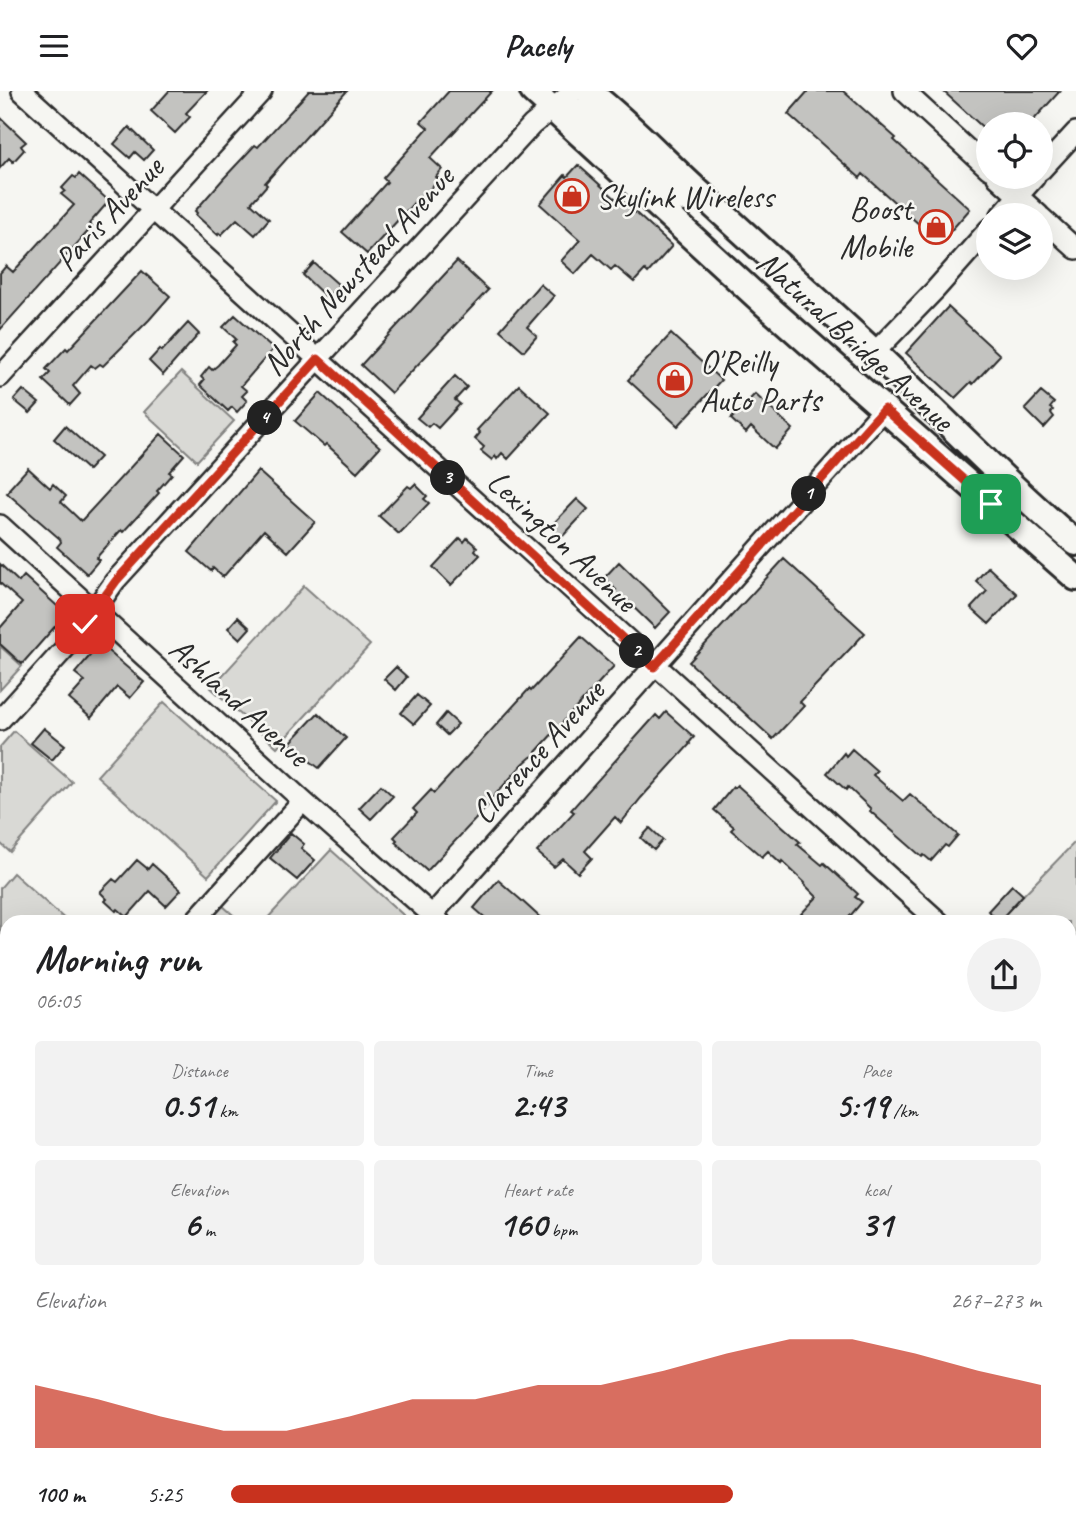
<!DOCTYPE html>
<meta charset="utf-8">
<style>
:root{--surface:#fff;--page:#f2f2f2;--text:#202124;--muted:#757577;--accent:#c8321e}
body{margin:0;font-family:Caveat,sans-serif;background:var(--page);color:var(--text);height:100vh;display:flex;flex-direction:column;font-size:26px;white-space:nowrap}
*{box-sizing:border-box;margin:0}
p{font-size:23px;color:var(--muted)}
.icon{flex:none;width:38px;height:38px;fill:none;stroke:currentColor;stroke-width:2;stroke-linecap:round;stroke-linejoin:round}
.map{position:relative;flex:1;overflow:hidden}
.drawer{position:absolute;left:0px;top:824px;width:1076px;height:621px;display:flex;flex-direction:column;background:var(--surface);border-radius:21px 21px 0 0;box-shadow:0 7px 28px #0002}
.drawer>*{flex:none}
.buttons{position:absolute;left:976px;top:21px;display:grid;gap:14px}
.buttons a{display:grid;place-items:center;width:77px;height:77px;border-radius:50%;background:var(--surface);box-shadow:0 7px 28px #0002;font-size:35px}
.pin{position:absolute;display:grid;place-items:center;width:60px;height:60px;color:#fff;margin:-30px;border-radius:14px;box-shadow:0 4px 10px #0006}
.km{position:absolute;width:35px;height:35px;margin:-18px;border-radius:50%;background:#222;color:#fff;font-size:19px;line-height:35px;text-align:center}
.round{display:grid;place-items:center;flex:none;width:74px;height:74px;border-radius:37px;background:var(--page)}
.summary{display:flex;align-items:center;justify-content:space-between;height:119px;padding:0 35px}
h1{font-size:38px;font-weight:600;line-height:52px}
.stats{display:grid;grid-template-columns:repeat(3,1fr);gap:10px;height:119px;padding:7px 35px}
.stats div{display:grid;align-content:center;border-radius:7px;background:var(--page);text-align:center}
.stats b{font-size:35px;font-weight:600}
.stats small{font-size:19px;font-weight:400}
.stats p{font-size:19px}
.chart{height:196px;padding:14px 35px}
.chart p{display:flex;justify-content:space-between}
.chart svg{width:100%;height:126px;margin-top:7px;fill:var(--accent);opacity:.7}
ul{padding:0 35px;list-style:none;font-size:23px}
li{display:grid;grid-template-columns:112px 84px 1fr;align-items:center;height:52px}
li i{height:18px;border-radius:9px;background:var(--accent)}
header{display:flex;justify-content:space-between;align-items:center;height:91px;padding:0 35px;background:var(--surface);font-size:32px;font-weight:600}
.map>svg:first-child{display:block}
</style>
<header><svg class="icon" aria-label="menu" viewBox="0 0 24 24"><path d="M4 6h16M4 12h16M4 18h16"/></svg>Pacely<svg class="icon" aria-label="heart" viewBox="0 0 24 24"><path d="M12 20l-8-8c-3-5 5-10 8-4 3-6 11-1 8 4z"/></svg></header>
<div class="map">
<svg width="1076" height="1445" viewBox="0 0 1076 1445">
<rect width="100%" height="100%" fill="#f6f6f2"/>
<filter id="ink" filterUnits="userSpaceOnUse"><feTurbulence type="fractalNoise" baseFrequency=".0143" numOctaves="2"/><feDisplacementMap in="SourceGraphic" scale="14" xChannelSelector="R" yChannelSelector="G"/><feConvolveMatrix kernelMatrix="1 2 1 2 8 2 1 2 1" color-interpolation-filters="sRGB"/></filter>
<g filter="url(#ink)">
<!-- green -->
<path fill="#d9d9d5" stroke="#828280" stroke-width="2" d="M181,281L234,330L197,370L144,321Z
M304,495L370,554L277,656L211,597Z
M0,555L22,575L0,599Z
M164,611L276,710L208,785L97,685Z
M14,640L72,691L10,761L0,752V656Z
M1076,750V877L1069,884V831H997Z
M331,759L411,831H264Z
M13,782L68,831H7V1007L0,1015V797Z
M222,814L241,831H207Z
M0,1143L7,1149V1344L0,1338Z
M20,1439H92L99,1445H15Z
M121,1439H199L193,1445H128Z
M236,1439V1438L358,1439L352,1445H230Z
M907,1439H1057L1051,1445H911L912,1443Z"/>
<!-- building -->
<path fill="#c3c3c0" stroke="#2b2b2b" stroke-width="2" d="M169,0H207L186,22L190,26L175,42L151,20Z
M309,0H347L265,92L267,94L251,112L269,128L255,144L237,128L221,144L219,142L218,144L196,124L197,122L195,120L224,87L255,54L258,56Z
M449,0H492L430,67L442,78L436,86L439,88L422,107L420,105L367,163L342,141L387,91L383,87L428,37L421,31Z
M808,0H843L896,47L894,49L970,118L940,152L863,83L860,87L788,23Z
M943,0H1060L1030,33H989V42Z
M0,26L26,51L21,55L24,59L13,71L9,67L0,77Z
M129,36L153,59L144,69L135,61L130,67L114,53Z
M578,74L617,109L619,107L637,123L672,155L648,182L645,179L634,191L615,175L611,179L593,163L575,183L561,170L580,149L540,113L565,84L567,86Z
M79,83L109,110L89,133L92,136L0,239V182L6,175L13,181L74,114L61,103L65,100L62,97L73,85L76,87Z
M457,170L488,199L391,302L361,274Z
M314,172L339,194L327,207L303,184Z
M142,180L170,205L149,229L103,275L100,273L95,277L91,274L73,295L80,303L70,314L43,289L50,282L46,278L66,257L68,259Z
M540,193L554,205L527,236L537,245L524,260L500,239Z
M948,216L1000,264L973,293L971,291L955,307L906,262Z
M235,224L273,258L241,295L247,300L242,305L247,310L237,321L232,316L228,320L200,294L204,289L201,286L209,276L212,279L218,274L236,254L233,251L236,248L223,236Z
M188,232L199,243L163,284L149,270L160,258L162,260Z
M671,243L721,289L678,335L628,289Z
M455,285L467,296L455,309L460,313L438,337L432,332L428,336L417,327Z
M519,294L550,322L508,368L502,362L497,368L495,365L492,369L481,360L484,356L475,348L480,342L477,339Z
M23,299L39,312L30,322L14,309Z
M1041,301L1054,312L1050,317L1053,319L1051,322L1054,326L1044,337L1025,318Z
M320,302L380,356L357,381L326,353L324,355L295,330Z
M755,303L793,338L775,358L751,336L746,342L731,328Z
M65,335L100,366L88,379L54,348Z
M161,343L184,364L169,381L172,383L157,400L159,402L123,441L121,439L96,467L99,469L87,483L57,456L61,451L60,448L7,402L10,399L9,398L28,377L50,397L53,393L66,405L61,411L81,430Z
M258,380L315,431L288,461L264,439L223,486L213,477L211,480L189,461Z
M415,393L427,405L424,408L429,412L399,443L379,425L408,395L411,397Z
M577,408L588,418L561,447L550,436Z
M460,447L464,451L467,447L477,456L475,459L480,464L451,494L433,476Z
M784,468L865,542L800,611L804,615L773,648L689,571Z
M619,471L670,521L655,537L626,509L623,512L612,502L616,499L604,487Z
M0,473L19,491L24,485L66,523L22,573L0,553V537L22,512L0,492Z
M988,476L1017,503L989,533L971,517L987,500L976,490Z
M238,526L250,537L240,548L228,537Z
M581,546L614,575L536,661V664L531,666L523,673L493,706L487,716L427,780L395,751L397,749L394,746L417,722L413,718L431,699L434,702L529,598L531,600Z
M100,553L144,591L130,607L117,596L91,627L69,608L85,590L75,582Z
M396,576L407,586L396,599L384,588Z
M417,604L430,615L414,633L401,622Z
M666,621L694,646L689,652L690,653L641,707L621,732L615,726L585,760L592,767L578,782L563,768L554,776L537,761L574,721L571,719L648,633L656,624L660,628Z
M318,622L346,647L319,677L298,661L290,652Z
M446,622L458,633L447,644L436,634Z
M44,637L65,654L52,669L31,652Z
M852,658L877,680L873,684L903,710L910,703L958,744L948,756L945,754L931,770L924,764L922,766L889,737L870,720L871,718L848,696L846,699L827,682L844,662L846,665Z
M381,694L393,705L371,728L359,717Z
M737,694L800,751L797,753L822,774L824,772L858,803L855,806L862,811L845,831H810L801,823L817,806L804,793L805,792L782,770L781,772L768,760L762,766L731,739L734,736L714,719L733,696L734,697Z
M650,737L663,749L654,759L641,747Z
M291,742L304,753L301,757L315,769L297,789L270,767Z
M137,769L148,778L152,773L181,799L166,815L150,800L127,826L118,818L116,820L105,810L107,808L100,801L113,788L117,791Z
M498,789L521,809L545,831H490L474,817Z
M1012,794L1023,804L999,830L988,820Z"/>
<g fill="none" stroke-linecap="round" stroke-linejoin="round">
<!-- minor casing -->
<g stroke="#2b2b2b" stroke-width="24">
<path id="minor" d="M22,0C328,277 632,556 939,831
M904,0L989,78
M1041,79L1076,41
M997,86L1039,124
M1001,124L1035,86
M1041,126L1076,158
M874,262L935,199L989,138
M0,286L262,0
M0,434L303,710L440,831
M0,629L77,544L115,490L532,34L574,0
M432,824L884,318
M194,831L303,710
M1069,909L1076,901
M1069,948L1076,954
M0,1046L7,1039
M1069,1401L1076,1407
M0,1403L7,1397
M214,1445L220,1438
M564,1445L570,1438"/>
</g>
<!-- major casing -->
<g stroke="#2b2b2b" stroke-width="30">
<path id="major" d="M533,0L767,215L1076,487
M588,0C629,31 664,70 702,104C760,157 818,209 875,262C942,326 1006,392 1076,452
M560,16L576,20L587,27L662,91L685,108"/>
</g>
<!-- minor -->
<use href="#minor" stroke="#f6f6f2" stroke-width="19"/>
<!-- major -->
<use href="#major" stroke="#f6f6f2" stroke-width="24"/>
</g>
</g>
<g fill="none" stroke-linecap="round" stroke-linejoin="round" filter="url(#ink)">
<!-- route casing -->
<g stroke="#fff" stroke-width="14">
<path id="route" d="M85,533L116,490L318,268L654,576L884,318L991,413"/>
</g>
<!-- route -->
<use href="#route" stroke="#c8321e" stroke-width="9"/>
</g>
<!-- icons -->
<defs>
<g id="shop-ring" transform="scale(1.75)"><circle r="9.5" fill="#f6f6f2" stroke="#c8321e" stroke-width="1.5"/><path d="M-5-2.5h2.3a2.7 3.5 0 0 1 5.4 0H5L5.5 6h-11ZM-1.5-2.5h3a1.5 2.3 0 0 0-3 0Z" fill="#c8321e"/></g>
</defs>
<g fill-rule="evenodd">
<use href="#shop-ring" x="572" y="105"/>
<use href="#shop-ring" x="936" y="136"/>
<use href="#shop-ring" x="675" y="289"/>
</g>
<g text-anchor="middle" stroke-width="5" stroke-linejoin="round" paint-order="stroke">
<!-- poi labels -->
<g font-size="33" fill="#2b2b2b" stroke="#f6f6f2" text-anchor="start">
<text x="596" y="117">Skylink Wireless</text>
<text x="912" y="129" text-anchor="end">Boost<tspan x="912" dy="38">Mobile</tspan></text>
<text x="700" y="282">O'Reilly<tspan x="700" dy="38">Auto Parts</tspan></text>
</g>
<!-- street labels -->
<g font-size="33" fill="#2b2b2b" stroke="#f6f6f2">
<text transform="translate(108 122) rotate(-47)" y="12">Paris Avenue</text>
<text transform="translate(357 179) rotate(-48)" y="12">North Newstead Avenue</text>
<text transform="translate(856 249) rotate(42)" y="12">Natural Bridge Avenue</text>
<text transform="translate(563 449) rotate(43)" y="12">Lexington Avenue</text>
<text transform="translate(240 610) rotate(42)" y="12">Ashland Avenue</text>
<text transform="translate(537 660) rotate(-48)" y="12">Clarence Avenue</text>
</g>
</g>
</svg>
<div class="buttons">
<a><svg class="icon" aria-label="locate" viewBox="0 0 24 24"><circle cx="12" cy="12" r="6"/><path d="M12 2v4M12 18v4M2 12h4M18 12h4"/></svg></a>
<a><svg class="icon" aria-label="layers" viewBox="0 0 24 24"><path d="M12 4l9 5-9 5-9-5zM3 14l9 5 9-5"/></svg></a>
</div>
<div class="pin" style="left:991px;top:413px;background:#1e9e55"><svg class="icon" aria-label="arrive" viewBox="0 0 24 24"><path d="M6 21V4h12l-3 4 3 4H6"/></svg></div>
<div class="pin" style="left:85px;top:533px;background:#d93025"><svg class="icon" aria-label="check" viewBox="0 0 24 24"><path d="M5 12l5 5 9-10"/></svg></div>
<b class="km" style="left:809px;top:403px">1</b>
<b class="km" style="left:637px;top:560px">2</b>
<b class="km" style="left:448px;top:387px">3</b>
<b class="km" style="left:265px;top:327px">4</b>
<section class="drawer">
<div class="summary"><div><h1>Morning run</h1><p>06:05</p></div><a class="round"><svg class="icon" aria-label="share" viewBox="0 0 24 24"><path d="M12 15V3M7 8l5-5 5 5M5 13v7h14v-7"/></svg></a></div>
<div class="stats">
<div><p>Distance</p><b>0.51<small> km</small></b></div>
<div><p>Time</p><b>2:43</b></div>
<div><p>Pace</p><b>5:19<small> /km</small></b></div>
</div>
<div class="stats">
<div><p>Elevation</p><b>6<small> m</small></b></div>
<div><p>Heart rate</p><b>160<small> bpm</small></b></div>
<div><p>kcal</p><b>31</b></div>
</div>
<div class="chart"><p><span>Elevation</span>267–273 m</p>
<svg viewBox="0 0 160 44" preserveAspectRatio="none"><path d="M0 44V22L10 27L20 33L30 38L40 38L50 33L60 27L70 27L80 22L90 22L100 17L110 11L120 6L130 6L140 11L150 17L160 22V44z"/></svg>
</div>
<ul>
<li><b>100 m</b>5:25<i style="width:62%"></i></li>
</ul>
</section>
</div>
